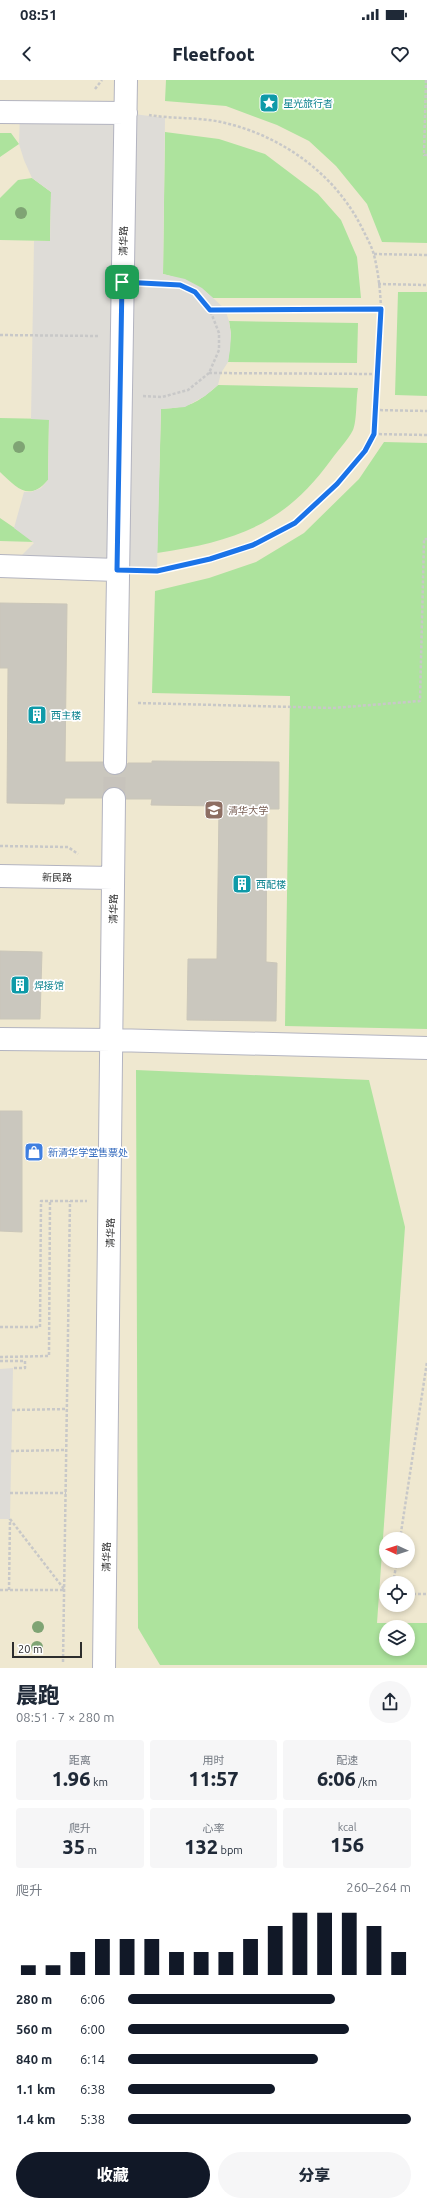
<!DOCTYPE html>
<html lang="zh">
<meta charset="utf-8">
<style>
:root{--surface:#fff;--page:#f6f6f7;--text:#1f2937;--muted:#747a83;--accent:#111827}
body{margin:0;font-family:Ubuntu,"Noto Sans SC",sans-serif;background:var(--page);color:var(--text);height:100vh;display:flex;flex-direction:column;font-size:15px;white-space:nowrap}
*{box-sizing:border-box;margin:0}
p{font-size:13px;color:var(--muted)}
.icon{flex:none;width:22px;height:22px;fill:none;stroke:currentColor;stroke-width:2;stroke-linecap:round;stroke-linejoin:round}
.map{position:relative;height:1588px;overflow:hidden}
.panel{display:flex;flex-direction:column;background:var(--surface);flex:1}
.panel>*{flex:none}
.needle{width:26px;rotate:273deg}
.buttons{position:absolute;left:379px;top:1452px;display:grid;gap:8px}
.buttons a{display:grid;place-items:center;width:36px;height:36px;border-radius:50%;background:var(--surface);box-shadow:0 2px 6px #0003;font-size:20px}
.scale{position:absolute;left:12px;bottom:10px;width:70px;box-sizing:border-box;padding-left:4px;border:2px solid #2d2d2d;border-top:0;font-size:11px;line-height:14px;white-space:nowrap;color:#2d2d2d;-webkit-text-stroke:3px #fff;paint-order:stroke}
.pin{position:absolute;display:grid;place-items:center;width:34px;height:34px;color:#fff;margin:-17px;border-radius:8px;box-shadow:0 2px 6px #0006}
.round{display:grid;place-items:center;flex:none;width:42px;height:42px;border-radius:21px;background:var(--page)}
.head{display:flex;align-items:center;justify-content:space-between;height:68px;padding:0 16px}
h1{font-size:22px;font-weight:800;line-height:30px}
.figures{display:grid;grid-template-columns:repeat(3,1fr);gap:6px;height:68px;padding:4px 16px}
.figures div{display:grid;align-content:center;border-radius:4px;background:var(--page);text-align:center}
.figures b{font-size:20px;font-weight:800}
.figures small{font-size:11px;font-weight:400}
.figures p{font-size:11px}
.chart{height:112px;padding:8px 16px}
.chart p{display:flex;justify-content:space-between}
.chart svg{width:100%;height:72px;margin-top:4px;stroke:var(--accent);stroke-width:6}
.primary-button{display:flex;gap:8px;margin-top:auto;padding:8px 16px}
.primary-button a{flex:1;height:46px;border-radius:24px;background:var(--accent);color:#fff;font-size:16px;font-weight:800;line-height:46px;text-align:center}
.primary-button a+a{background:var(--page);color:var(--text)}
ul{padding:0 16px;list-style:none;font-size:13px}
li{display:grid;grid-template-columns:64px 48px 1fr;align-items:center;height:30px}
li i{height:10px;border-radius:5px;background:var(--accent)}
.status{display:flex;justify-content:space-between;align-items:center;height:28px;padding:0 20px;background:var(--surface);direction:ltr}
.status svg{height:11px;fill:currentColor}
header{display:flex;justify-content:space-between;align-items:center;height:52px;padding:0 16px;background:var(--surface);font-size:18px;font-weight:800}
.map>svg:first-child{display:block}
</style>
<div class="status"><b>08:51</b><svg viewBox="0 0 49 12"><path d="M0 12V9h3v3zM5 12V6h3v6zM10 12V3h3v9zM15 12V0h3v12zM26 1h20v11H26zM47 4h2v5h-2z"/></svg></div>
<header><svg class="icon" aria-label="back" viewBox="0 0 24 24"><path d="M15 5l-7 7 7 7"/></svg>Fleetfoot<svg class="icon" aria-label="heart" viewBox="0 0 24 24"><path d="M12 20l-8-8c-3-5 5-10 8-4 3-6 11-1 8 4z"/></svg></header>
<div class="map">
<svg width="427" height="1588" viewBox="0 0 427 1588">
<rect width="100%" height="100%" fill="#eee9e0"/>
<!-- education -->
<path fill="#efe8d0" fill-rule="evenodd" d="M0,0H427V1588H0ZM386,1459H408V1481H386ZM386,1503H408V1525H386ZM386,1547H408V1569H386Z"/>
<!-- green -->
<path fill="#ade39d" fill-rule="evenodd" d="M166,0H427V163L382,162L367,124L336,86L309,61L277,45L226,26L165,21Z
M165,52L219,59L265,74L318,114L341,140L357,177L361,218H213C198,204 183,199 163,194Z
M0,53H11L19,64L0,77Z
M32,98L51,112L50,161L0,160V118L18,100Z
M398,212H427V316L395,315Z
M229,241L358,243L357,283L228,282L231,254Z
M218,305L358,308C356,318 357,341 353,350C348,360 338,370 331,380C283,446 235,461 157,473L161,329C190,327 196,324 218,305Z
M0,338L49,339L48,400C29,422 17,408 0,392Z
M384,362L427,363V949L285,946L290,616L152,613L155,511L209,498L256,482L304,453L359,399Z
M0,438L35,462L0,461Z
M136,990L369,1000L405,1147L377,1543H427V1585H160L138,1548ZM386,1547H408V1569H386Z"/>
<!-- plaza -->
<path fill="#dedcd7" d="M20,32L126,33L165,38L163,194L185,199L202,208L225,229L229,241L231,254L230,270L228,282L221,293L218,305L205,316L185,327L161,329L157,491L11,486L34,463L14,448L24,412H31L41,408L48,400L49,340L31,339L34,161H50L51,112L32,98L24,80L19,64Z
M13,1288L10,1439H0V1289Z"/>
<!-- building -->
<path fill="#cac7be" stroke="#cac6b9" d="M0,523L67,524L65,682H103L104,689L108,693L115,695L125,690L128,683H152V681L279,682V729H267L266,882L277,883L276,941L187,940L188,879H217L219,726L151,725L152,719H126L121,708L114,707L108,708L102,718H65L64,724L7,723L8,588H0Z
M0,871L42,872L40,939H0Z
M0,1031H22V1152L0,1151Z"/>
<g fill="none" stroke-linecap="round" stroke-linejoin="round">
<!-- minor-tunnel -->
<path stroke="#c7c3bc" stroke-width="22" stroke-dasharray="22 11" stroke-linecap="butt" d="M114,719L115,683"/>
<!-- minor casing -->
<g stroke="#b3b4c0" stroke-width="24">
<path id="minor" d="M0,32L126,33
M0,486L117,490
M115,683L126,0
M0,796L113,798
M0,959L112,960L427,968
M104,1588L114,719"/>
</g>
<!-- path -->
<path stroke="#c8c8c8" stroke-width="2.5" stroke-dasharray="3 2" stroke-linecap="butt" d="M426,0L424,75H427
M95,9L102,0
M374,174L427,175
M378,204L427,205
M210,230L381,229
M0,255L99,256
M209,293L378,294
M143,316L162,317L188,310L209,293L219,270V253L210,230L195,212L180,205L145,203
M375,330L427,331
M374,354L427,355
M140,490C180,492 263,467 296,443C322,422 359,383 374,354C378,297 388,231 374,175C372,167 367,158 363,150C336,94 281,55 221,42C198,37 172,39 149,35
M138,623L333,628L420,621L424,459H427
M0,766L68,767L78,774
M0,1247H40L41,1121H87
M0,1277L49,1276L50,1121
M0,1281H25V1288H13
M12,1330L67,1329
M11,1371L66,1370
M10,1413H66
M10,1439L64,1509
M400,1459L427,1282
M393,1503L397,1481
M0,1510H64
M9,1510L10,1439
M408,1514H427
M63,1582L70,1121"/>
<!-- minor -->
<use href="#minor" stroke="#fff" stroke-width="22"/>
</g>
<!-- trees -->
<g fill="#7fa474">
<circle cx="21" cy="133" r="6"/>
<circle cx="19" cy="367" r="6"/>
<circle cx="38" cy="1547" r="6"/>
<circle cx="37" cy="1567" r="6"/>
</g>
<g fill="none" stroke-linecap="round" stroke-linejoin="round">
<!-- route casing -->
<g stroke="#fff" stroke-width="8">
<path id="route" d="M122,202L180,205L195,212L210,230L381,229L374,354L365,371L337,404L295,443L253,465L210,479L157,491L117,490Z"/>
</g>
<!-- route -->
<use href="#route" stroke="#1a73e8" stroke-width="5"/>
</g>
<!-- icons -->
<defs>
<g id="sight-square" transform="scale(1)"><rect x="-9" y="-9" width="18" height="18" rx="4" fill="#0f9aa8" stroke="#fff"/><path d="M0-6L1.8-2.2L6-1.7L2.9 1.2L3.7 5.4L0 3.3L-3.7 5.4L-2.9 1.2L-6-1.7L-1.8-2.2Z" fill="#fff"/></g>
<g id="building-square" transform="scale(1)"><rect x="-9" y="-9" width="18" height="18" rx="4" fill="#0f9aa8" stroke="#fff"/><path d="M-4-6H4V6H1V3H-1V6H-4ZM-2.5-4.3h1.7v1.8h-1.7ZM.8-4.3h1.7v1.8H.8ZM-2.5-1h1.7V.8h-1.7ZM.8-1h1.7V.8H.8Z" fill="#fff"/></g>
<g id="university-square" transform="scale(1)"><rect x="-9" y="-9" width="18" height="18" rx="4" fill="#8d6e63" stroke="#fff"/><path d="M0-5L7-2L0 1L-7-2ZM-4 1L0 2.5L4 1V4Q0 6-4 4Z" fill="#fff"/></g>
<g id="shop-square" transform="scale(1)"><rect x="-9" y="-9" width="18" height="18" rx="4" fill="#3f7fe0" stroke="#fff"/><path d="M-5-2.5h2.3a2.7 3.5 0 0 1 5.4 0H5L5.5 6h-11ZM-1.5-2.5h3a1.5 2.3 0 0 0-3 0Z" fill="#fff"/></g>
</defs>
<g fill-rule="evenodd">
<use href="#sight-square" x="269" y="23"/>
<use href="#building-square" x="37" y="635"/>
<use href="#university-square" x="214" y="730"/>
<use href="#building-square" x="242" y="804"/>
<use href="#building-square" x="20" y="905"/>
<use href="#shop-square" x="34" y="1072"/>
</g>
<g text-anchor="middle" stroke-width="3.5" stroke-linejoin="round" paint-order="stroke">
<!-- culture labels -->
<g font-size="10" fill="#0d838f" stroke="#fff" text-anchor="start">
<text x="283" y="27">星光旅行者</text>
<text x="51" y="639">西主楼</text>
<text x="256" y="808">西配楼</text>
<text x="34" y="909">焊接馆</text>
</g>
<!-- street labels -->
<g font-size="10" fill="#2d2d2d" stroke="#fff">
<text transform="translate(123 161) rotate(-89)" y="4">清华路</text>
<text transform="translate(57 797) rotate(1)" y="4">新民路</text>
<text transform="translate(113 829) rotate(-89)" y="4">清华路</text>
<text transform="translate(110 1153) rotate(-89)" y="4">清华路</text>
<text transform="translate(106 1477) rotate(-89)" y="4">清华路</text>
</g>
<!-- education labels -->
<g font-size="10" fill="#785e54" stroke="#fff" text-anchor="start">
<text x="228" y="734">清华大学</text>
</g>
<!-- shop labels -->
<g font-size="10" fill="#366cbe" stroke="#fff" text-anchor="start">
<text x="48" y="1076">新清华学堂售票处</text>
</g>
</g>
</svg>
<div class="buttons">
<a><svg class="needle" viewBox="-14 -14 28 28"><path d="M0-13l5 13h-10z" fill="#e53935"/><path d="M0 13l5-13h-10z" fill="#747a83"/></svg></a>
<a><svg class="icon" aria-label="locate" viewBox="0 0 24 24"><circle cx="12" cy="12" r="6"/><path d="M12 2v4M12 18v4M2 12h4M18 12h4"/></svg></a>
<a><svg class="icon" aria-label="layers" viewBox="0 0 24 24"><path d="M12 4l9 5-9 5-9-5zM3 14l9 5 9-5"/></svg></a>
</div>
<div class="scale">20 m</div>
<div class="pin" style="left:122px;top:202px;background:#1e9e55"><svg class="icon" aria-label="arrive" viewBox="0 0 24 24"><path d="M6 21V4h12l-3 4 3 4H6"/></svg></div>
</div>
<section class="panel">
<div class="head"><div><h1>晨跑</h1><p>08:51 · 7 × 280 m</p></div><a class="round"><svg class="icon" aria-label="share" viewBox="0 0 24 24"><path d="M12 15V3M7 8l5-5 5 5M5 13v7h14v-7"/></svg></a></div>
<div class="figures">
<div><p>距离</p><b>1.96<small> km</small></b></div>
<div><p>用时</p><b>11:57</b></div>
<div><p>配速</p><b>6:06<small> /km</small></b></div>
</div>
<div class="figures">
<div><p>爬升</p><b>35<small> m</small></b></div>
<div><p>心率</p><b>132<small> bpm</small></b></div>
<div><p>kcal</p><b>156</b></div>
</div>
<div class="chart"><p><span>爬升</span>260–264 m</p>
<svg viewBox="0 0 160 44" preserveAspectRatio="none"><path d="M5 44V38M15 44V38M25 44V30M35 44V22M45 44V22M55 44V22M65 44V30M75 44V30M85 44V30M95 44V22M105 44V14M115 44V6M125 44V6M135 44V6M145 44V14M155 44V30"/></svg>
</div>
<ul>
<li><b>280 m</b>6:06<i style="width:73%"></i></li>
<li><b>560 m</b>6:00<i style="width:78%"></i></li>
<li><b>840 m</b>6:14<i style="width:67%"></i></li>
<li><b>1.1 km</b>6:38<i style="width:52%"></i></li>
<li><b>1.4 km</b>5:38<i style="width:100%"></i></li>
</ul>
<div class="primary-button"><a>收藏</a><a>分享</a></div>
</section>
